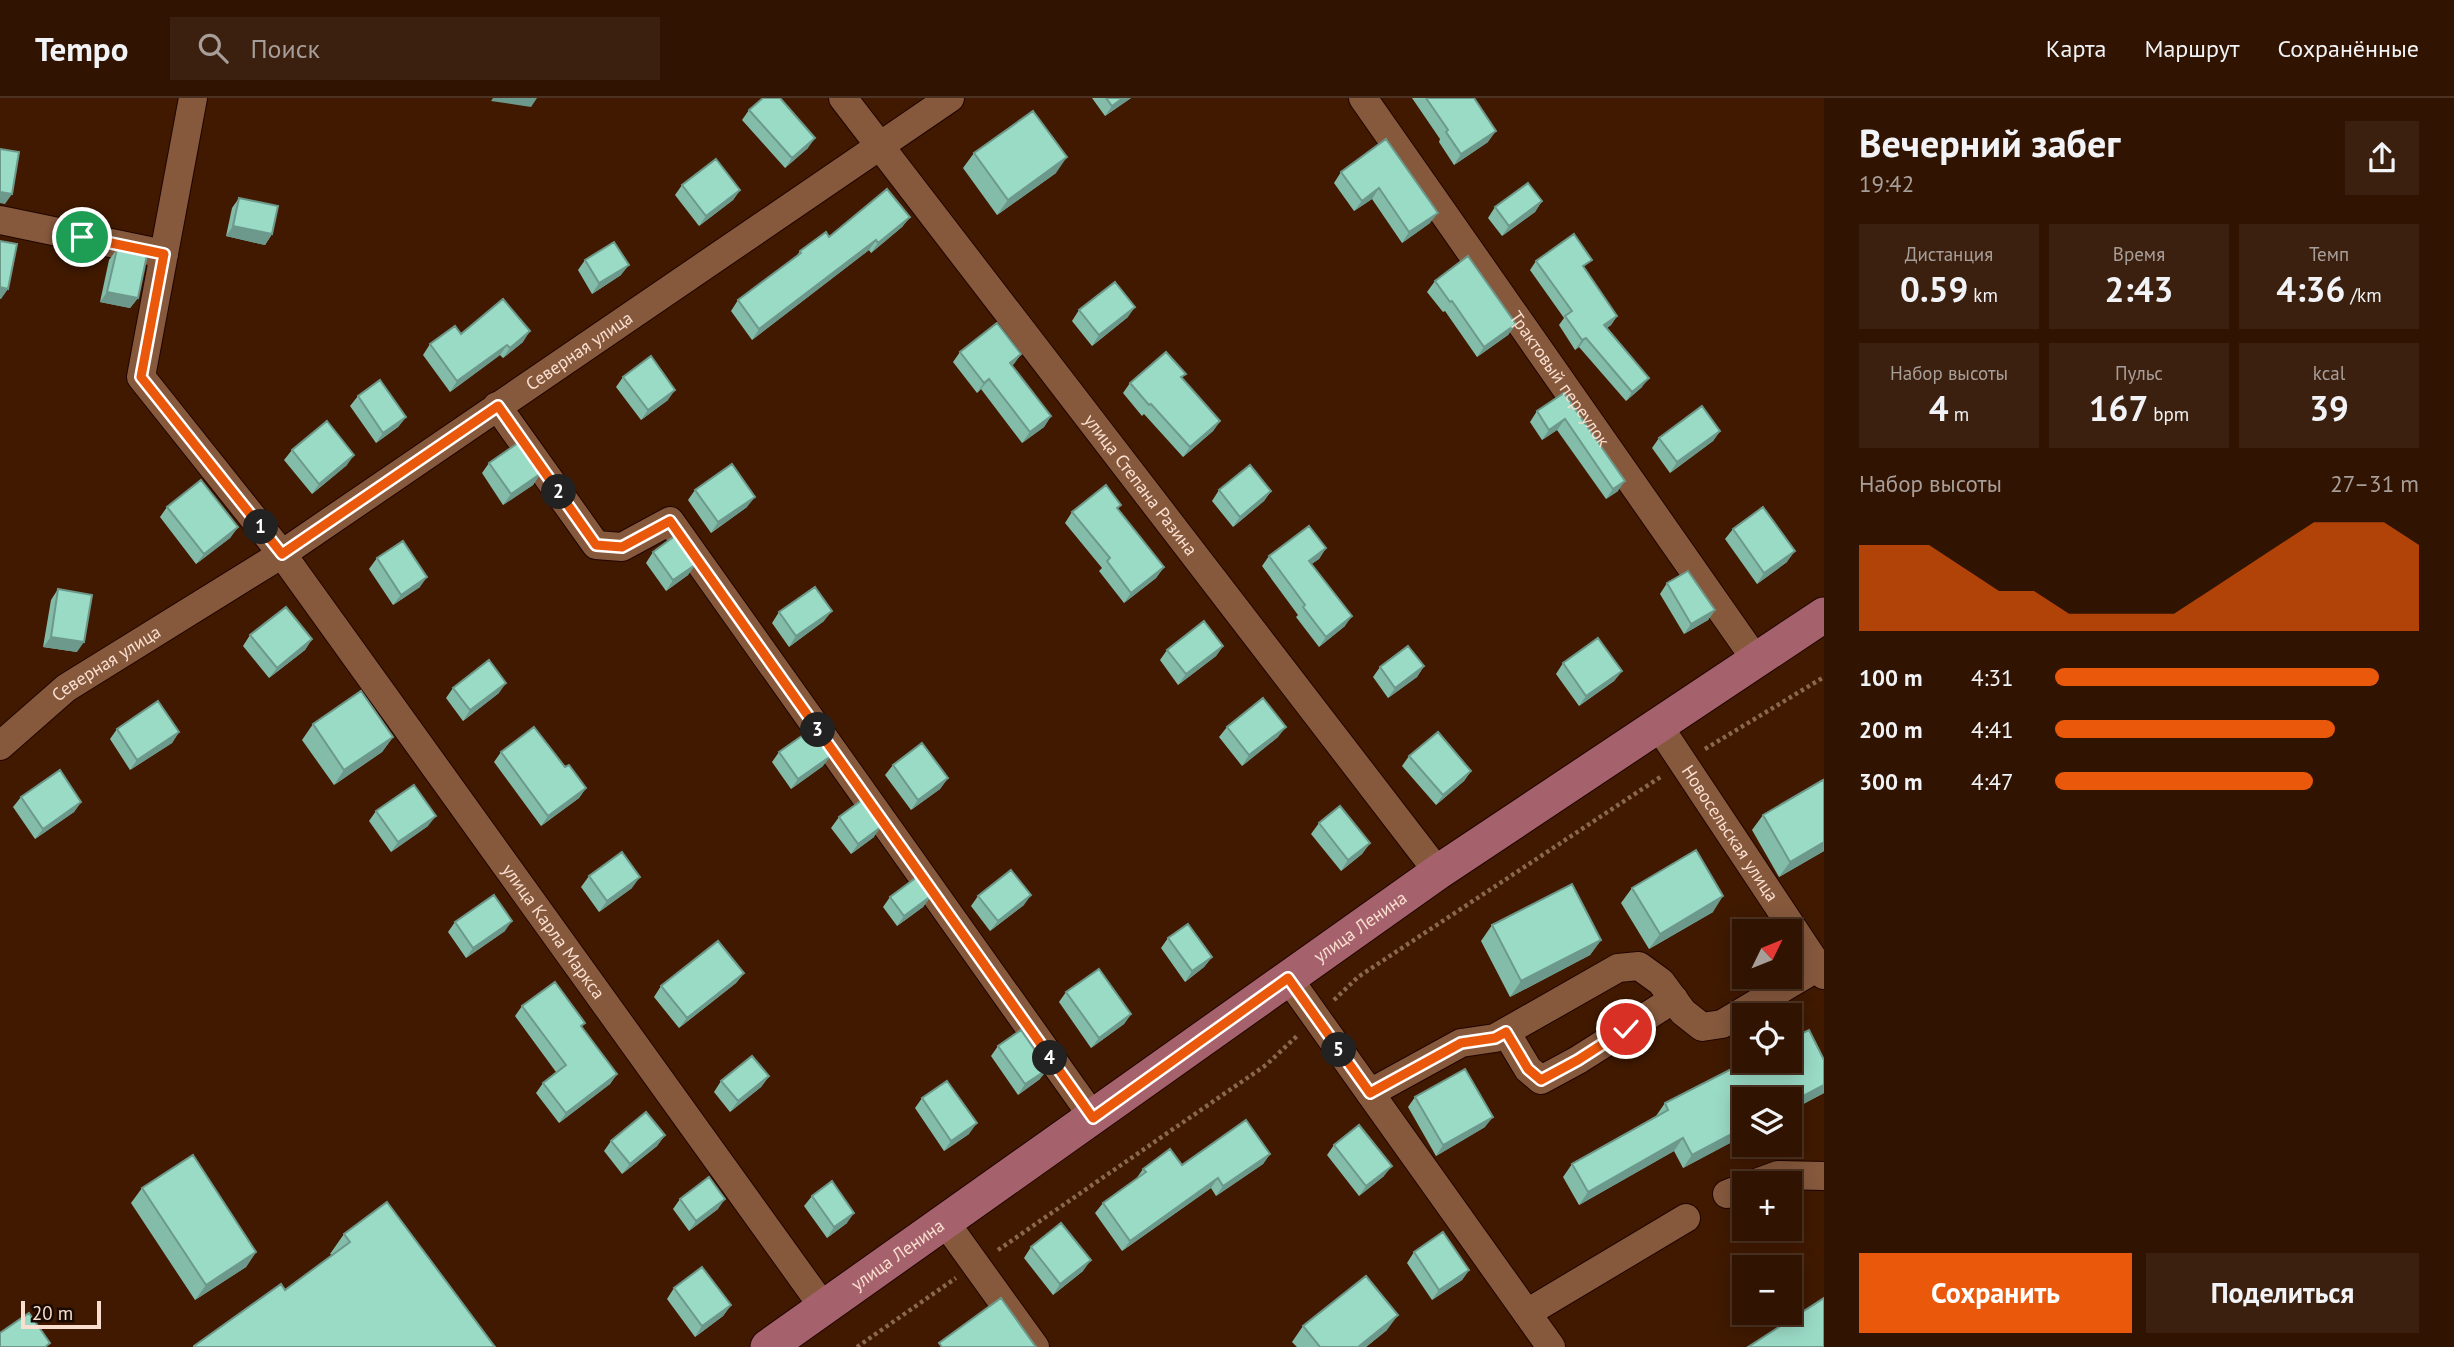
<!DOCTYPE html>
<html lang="ru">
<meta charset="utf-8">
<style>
:root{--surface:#301300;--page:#3c200f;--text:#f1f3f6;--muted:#a89e99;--line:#4b3222;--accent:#ea580c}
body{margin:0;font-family:"PT Sans",sans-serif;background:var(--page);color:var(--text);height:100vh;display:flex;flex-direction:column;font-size:26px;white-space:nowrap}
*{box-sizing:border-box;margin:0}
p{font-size:23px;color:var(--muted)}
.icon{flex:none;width:38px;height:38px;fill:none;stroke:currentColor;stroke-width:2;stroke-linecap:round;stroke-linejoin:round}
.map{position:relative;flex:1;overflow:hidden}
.sheet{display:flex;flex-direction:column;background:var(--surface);width:630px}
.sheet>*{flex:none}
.needle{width:46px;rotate:47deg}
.fabs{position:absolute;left:1732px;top:821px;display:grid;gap:14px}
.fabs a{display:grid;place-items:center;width:70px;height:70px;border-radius:0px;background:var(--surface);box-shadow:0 4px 18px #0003,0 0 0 2px var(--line);font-size:35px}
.scale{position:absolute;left:21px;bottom:18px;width:80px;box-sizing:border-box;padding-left:7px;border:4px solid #fadfd0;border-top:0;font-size:19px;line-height:24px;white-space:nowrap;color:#fadfd0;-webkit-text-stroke:5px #1b0a02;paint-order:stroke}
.pin{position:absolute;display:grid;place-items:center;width:60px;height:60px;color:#fff;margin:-30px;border:4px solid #fff;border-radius:50%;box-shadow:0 2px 7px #0007}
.km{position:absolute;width:35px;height:35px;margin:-18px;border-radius:50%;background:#222;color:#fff;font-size:19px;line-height:35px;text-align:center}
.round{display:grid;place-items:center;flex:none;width:74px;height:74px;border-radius:0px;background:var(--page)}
.summary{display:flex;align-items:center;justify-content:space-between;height:119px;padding:0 35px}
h1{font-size:38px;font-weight:800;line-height:52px}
.figures{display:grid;grid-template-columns:repeat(3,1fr);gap:10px;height:119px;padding:7px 35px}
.figures div{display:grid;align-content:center;border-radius:0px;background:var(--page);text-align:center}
.figures b{font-size:35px;font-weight:800}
.figures small{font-size:19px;font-weight:400}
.figures p{font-size:19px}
.chart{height:196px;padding:14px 35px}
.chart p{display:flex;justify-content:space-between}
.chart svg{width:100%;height:126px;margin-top:7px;fill:var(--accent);opacity:.7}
.action{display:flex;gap:14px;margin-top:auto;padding:14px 35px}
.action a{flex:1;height:80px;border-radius:0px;background:var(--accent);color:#fff;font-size:28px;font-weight:800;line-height:80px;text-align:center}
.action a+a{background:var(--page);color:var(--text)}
ul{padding:0 35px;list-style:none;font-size:23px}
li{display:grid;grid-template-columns:112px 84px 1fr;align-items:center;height:52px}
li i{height:18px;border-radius:9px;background:var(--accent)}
header{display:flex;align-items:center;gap:42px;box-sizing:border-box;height:98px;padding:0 35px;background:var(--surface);border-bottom:2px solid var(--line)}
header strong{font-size:33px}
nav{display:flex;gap:38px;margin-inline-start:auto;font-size:24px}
.search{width:490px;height:63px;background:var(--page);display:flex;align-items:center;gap:18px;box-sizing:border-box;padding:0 24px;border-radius:0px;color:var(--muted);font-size:26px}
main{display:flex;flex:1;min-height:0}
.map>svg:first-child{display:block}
</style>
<header>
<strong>Tempo</strong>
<div class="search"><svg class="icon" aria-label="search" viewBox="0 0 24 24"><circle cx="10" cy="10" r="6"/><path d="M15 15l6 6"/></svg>Поиск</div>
<nav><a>Карта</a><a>Маршрут</a><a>Сохранённые</a></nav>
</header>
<main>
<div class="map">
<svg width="1824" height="1249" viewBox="0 0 1824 1249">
<rect width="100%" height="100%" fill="#401900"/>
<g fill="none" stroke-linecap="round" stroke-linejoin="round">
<!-- minor casing -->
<g stroke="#210500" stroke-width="30">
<g id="minor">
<path id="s1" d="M193,0L141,279L282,456L824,1210"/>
<path id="s2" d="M843,0L1438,774"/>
<path id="s3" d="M1363,0L1756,562"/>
<path d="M0,122L164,156"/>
<path d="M497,308L596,447L622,449L670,423L1093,1019"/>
<path id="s4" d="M1658,627L1824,877"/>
<path id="s5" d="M0,648L66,590L282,456L950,0"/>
<path d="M1288,880L1551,1249"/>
<path d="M1506,934L1528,971L1541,982L1578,962L1674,901"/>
<path d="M1370,995L1461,945L1495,940L1618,870L1639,868L1661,884L1683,914L1702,929L1722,926L1818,869"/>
<path d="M1756,1085L1778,1077L1824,1078"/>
<path d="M1727,1096L1745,1089"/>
<path d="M945,1124L1035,1249"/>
<path d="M1527,1215L1686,1120"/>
</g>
</g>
<!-- major casing -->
<g stroke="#210500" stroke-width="37">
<g id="major">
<path id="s6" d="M768,1249L1438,774L1824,517"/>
</g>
</g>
<!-- path -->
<path stroke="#896751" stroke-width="4.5" stroke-dasharray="3.5 3.5" stroke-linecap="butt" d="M1705,651L1824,579
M1334,902L1358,879L1662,678
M998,1152L1266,967L1298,937
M857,1249L956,1180"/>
<!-- minor -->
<use href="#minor" stroke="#86593d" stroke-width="28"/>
<!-- major -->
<use href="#major" stroke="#a5626c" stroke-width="35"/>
</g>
<!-- wall -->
<path fill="#84bcaa" d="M1092,0H1131L1105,18Z
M1412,0H1474L1488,44L1454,67L1439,44L1440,41Z
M749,12L808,50L785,70L742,22Z
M1386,41L1430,125L1402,145L1372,101L1354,113L1334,85L1341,74Z
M974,55L1056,75L997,117L963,70Z
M682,87L740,92L733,102L699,128L675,97Z
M239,100L272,136L265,147L226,138L232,110Z
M1542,103L1535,114L1502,138L1488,120L1495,109Z
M910,119L902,129L871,155L869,152L752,242L731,213L738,202L796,159L800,153Z
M117,151L138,200L130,210L100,204L109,162Z
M585,162L621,177L592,196L578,172Z
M1536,163L1585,171L1617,218L1611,227L1607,230L1642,289L1626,303L1579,249L1575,252L1559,227L1564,220L1530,172Z
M1435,183L1516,226L1508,237L1477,259L1445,213L1443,214L1427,194Z
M1079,212L1128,219L1092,248L1072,223Z
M461,236L523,244L503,260L500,257L450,294L423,257L430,246Z
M960,254L1021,256L1012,268L1051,318L1044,329L1022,345L981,291L977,295L953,264Z
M623,279L668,302L641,322L616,289Z
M1182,281L1220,323L1213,333L1183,359L1144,316L1142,318L1123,295L1130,285Z
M1564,295L1618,393L1606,401L1557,332L1542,342L1530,324L1537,313Z
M358,298L406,319L398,329L376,345L350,308Z
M1720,333L1713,343L1670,375L1652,350L1659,340Z
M292,352L347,367L312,396L284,362Z
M489,365L540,376L533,387L503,407L482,375Z
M695,392L747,409L711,435L688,402Z
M1219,392L1271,393L1264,403L1233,429L1212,403Z
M167,409L238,429L230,440L196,466L160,419Z
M1118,411L1164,469L1156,480L1124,505L1099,473L1102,470L1065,425L1072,414Z
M1733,431L1787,464L1757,486L1725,441Z
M1326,450L1319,461L1311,466L1345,528L1319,549L1296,519L1298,517L1262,468L1269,458Z
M653,454L695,467L688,477L666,493L646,465Z
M377,460L420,489L393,507L369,471Z
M1667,485L1715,512L1708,522L1684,536L1660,496Z
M58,491L77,554L43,549L51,502Z
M779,514L824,523L789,549L772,525Z
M250,537L312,541L305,552L269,580L243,548Z
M1223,548L1216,558L1178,587L1160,562L1167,552Z
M1563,565L1622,573L1614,583L1579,608L1556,576Z
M1424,568L1417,579L1388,600L1373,579L1380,569Z
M453,590L499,595L463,623L446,600Z
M313,626L393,639L382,654L334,687L302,642Z
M1227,629L1278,639L1242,668L1219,639Z
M117,631L179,634L172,645L130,672L110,641Z
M501,654L565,669L586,690L579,700L541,728L494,664Z
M779,654L823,668L791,691L772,664Z
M1409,658L1471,673L1464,683L1436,707L1402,668Z
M893,667L948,680L940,691L911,712L885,677Z
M21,699L81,704L74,714L35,741L13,709Z
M376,713L428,728L391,754L369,723Z
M1763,717L1824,753L1779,779L1752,732Z
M839,719L874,739L851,756L831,730Z
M1319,725L1370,745L1362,756L1341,773L1311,736Z
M589,778L632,790L599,814L581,789Z
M1632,790L1713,814L1649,851L1621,805Z
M931,798L923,809L897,828L883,809L890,799Z
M978,798L1024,807L990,833L971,808Z
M455,824L505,833L466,860L448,834Z
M1492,827L1601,842L1590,857L1510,899L1481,843Z
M1168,840L1212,859L1204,869L1185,884L1161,850Z
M744,875L736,885L679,930L654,899L661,888Z
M1066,894L1131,916L1124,926L1091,950L1059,904Z
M522,908L582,930L617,976L610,986L559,1025L536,995L543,985L556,974L515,918Z
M998,948L1040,981L1018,997L991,958Z
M769,978L761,989L730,1014L714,994L721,983Z
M1824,995L1790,1013V1001H1745V1037L1683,1070L1674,1053L1579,1107L1563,1079L1572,1066L1656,1018L1665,1005Z
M1415,999L1485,1029L1436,1058L1408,1009Z
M922,1000L969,1036L944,1053L915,1010Z
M665,1037L657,1048L622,1076L604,1053L611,1043Z
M1334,1047L1384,1078L1359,1098L1327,1057Z
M1270,1056L1263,1066L1216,1098L1211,1090L1122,1153L1095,1115L1103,1105L1136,1081L1143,1071Z
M142,1090L256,1154L246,1169L195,1202L131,1105Z
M812,1098L847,1125L827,1140L804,1108Z
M680,1101L718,1111L689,1133L673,1111Z
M344,1136L495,1249H193L285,1192L332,1157L330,1156Z
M1031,1149L1083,1173L1053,1197L1024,1160Z
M1414,1154L1469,1172L1462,1182L1432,1202L1407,1165Z
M674,1190L731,1207L723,1218L695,1239L667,1201Z
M1303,1228L1387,1232L1366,1249H1297L1292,1244Z"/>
<!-- shaded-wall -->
<path fill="#6c998b" d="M493,0H537L531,9L491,3Z
M1123,0H1131L1105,18L1112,8Z
M1496,33L1488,44L1454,67L1461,56Z
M815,40L808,50L785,70L792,60Z
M1067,59L1056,75L997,117L1008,102Z
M1379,90L1372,101L1354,113L1362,103Z
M740,92L733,102L699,128L706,118Z
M0,94L12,96L5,106L0,105Z
M1542,103L1535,114L1502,138L1509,128Z
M1438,115L1430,125L1402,145L1409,134Z
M910,119L902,129L871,155L878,145Z
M233,128L272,136L265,147L226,138Z
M876,142L869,152L752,242L759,231Z
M629,167L621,177L592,196L599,185Z
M0,189L8,191L1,201H0Z
M107,194L138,200L130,210L100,204Z
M1135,209L1128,219L1092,248L1099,237Z
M1617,218L1611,227L1598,236L1604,227Z
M1516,226L1508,237L1477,259L1484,249Z
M530,233L523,244L503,260L510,250Z
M1586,240L1579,249L1575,252L1582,242Z
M507,247L500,257L450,294L457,283Z
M1021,256L1014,266L1002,275L1010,265Z
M1649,280L1642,289L1626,303L1632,294Z
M989,281L981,291L977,295L984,285Z
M675,292L668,302L641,322L648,312Z
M1051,318L1044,329L1022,345L1030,334Z
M406,319L398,329L376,345L383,335Z
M1565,321L1557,332L1542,342L1549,332Z
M1220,323L1213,333L1183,359L1190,349Z
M1720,333L1713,343L1670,375L1677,364Z
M354,357L347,367L312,396L319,386Z
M540,376L533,387L503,407L511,396Z
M1625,383L1618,393L1606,401L1613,391Z
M1271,393L1264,403L1233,429L1240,419Z
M755,399L747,409L711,435L718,424Z
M238,429L230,440L196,466L204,456Z
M1326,450L1319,461L1302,473L1309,463Z
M1795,453L1787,464L1757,486L1764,475Z
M695,467L688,477L666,493L673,482Z
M1164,469L1156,480L1124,505L1131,495Z
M427,479L420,489L393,507L401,497Z
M1715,512L1708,522L1684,536L1691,526Z
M832,513L824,523L789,549L796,538Z
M1352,518L1345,528L1319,549L1326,539Z
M51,539L84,544L77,554L43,549Z
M312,541L305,552L269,580L277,570Z
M1223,548L1216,558L1178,587L1186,576Z
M1424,568L1417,579L1388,600L1395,590Z
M1622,573L1614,583L1579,608L1586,598Z
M506,585L499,595L463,623L470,612Z
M1286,629L1278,639L1242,668L1249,657Z
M179,634L172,645L130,672L137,662Z
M393,639L382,654L334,687L344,672Z
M831,658L823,668L791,691L798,681Z
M1471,673L1464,683L1436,707L1443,697Z
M948,680L940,691L911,712L918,702Z
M586,690L579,700L541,728L548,718Z
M81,704L74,714L35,741L43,731Z
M436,718L428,728L391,754L398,744Z
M881,729L874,739L851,756L858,746Z
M1824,744V753L1779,779L1790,764Z
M1370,745L1362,756L1341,773L1348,762Z
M640,779L632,790L599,814L607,803Z
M1031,797L1024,807L990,833L998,823Z
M931,798L923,809L897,828L904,818Z
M1723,798L1713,814L1649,851L1660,836Z
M512,823L505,833L466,860L473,850Z
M1601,842L1590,857L1510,899L1521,883Z
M1212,859L1204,869L1185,884L1192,873Z
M744,875L736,885L679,930L687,920Z
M1131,916L1124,926L1091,950L1099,940Z
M1048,971L1040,981L1018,997L1025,986Z
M617,976L610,986L559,1025L566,1015Z
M769,978L761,989L730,1014L738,1003Z
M1824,987V995L1790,1013V1005Z
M1493,1019L1485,1029L1436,1058L1443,1047Z
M977,1025L969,1036L944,1053L951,1043Z
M1745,1029V1037L1683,1070L1692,1057Z
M665,1037L657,1048L622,1076L630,1066Z
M1683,1040L1674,1053L1579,1107L1588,1094Z
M1270,1056L1263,1066L1216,1098L1223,1088Z
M1392,1068L1384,1078L1359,1098L1366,1088Z
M1218,1080L1211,1090L1122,1153L1130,1143Z
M725,1101L718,1111L689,1133L696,1123Z
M854,1115L847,1125L827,1140L834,1129Z
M256,1154L246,1169L195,1202L206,1187Z
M1091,1162L1083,1173L1053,1197L1060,1186Z
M1469,1172L1462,1182L1432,1202L1439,1192Z
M731,1207L723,1218L695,1239L702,1228Z
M1398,1217L1387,1232L1366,1249H1358Z"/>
<!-- building -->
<path fill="#9adbc6" stroke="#6c998b" stroke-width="2" d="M763,0H780L815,40L792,60L749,12Z
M1106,0H1123L1112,8Z
M1426,0H1474L1496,33L1461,56L1446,34L1448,32Z
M1033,13L1067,59L1008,102L974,55Z
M1386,41L1438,115L1409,134L1379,90L1362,103L1341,74Z
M0,51L19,54L12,96L0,94Z
M716,61L740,92L706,118L682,87Z
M1528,85L1542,103L1509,128L1495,109Z
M887,91L910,119L878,145L876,142L759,231L738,202L801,155L800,153L826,134L829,139Z
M239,100L278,108L272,136L233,128Z
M1574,136L1592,162L1583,168L1617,218L1604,227L1649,280L1632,294L1586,240L1582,242L1565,218L1572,213L1536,163Z
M0,143L17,146L8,191L0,189Z
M614,144L629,167L599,185L585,162Z
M117,151L147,157L138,200L107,194Z
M1468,158L1516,226L1484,249L1452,203L1450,204L1435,183Z
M1115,184L1135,209L1099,237L1079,212Z
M503,201L530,233L510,250L507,247L457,283L430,246L455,228L461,236Z
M997,225L1021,256L1010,265L1051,318L1030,334L989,281L984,285L960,254Z
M1166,254L1186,276L1181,279L1220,323L1190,349L1151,306L1149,307L1130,285Z
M651,258L675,292L648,312L623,279Z
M380,282L406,319L383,335L358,298Z
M1564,295L1625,383L1613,391L1565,321L1549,332L1537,313Z
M1702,308L1720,333L1677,364L1659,340Z
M327,323L354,357L319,386L292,352Z
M518,345L540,376L511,396L489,365Z
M732,366L755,399L718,424L695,392Z
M1250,367L1271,393L1240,419L1219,392Z
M201,382L238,429L204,456L167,409Z
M1106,387L1121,407L1117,410L1164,469L1131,495L1107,463L1110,460L1072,414Z
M1763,409L1795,453L1764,475L1733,431Z
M1309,428L1326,450L1309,463L1352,518L1326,539L1303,509L1305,507L1269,458Z
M675,438L695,467L673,482L653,454Z
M403,443L427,479L401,497L377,460Z
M1688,473L1715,512L1691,526L1667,485Z
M815,489L832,513L796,538L779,514Z
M58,491L92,497L84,544L51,539Z
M286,509L312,541L277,570L250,537Z
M1204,523L1223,548L1186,576L1167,552Z
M1598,540L1622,573L1586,598L1563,565Z
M1408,548L1424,568L1395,590L1380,569Z
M489,562L506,585L470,612L453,590Z
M361,593L393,639L344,672L313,626Z
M1263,600L1286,629L1249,657L1227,629Z
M158,603L179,634L137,662L117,631Z
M534,629L565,669L569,667L586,690L548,718L501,654Z
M812,631L831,658L798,681L779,654Z
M1438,634L1471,673L1443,697L1409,658Z
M922,645L948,680L918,702L893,667Z
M60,672L81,704L43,731L21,699Z
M1823,682L1824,684V744L1790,764L1763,717Z
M414,687L436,718L398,744L376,713Z
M862,702L881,729L858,746L839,719Z
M1340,708L1370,745L1348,762L1319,725Z
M1696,752L1723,798L1660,836L1632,790Z
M622,754L640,779L607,803L589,778Z
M1011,772L1031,797L998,823L978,798Z
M917,779L931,798L904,818L890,799Z
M1572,786L1601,842L1521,883L1492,827Z
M494,797L512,823L473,850L455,824Z
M1188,826L1212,859L1192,873L1168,840Z
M718,843L744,875L687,920L661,888Z
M1099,871L1131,916L1099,940L1066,894Z
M555,884L585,925L581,928L617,976L566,1015L543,985L566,967L522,908Z
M1021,932L1048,971L1025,986L998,948Z
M1809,932L1824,962V987L1790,1005V1001H1745V1029L1692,1057L1683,1040L1588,1094L1572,1066L1668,1012L1665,1005L1749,962H1790V941Z
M752,958L769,978L738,1003L721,983Z
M1465,971L1493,1019L1443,1047L1415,999Z
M947,983L977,1025L951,1043L922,1000Z
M646,1014L665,1037L630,1066L611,1043Z
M1246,1022L1270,1056L1223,1088L1218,1080L1130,1143L1103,1105L1146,1074L1143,1071L1170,1051L1182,1067Z
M1359,1027L1392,1068L1366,1088L1334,1047Z
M193,1057L256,1154L206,1187L142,1090Z
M709,1079L725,1101L696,1123L680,1101Z
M832,1083L854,1115L834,1129L812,1098Z
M387,1104L495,1249H194V1248L281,1186L285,1192L350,1144L344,1136Z
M1061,1125L1091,1162L1060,1186L1031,1149Z
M1443,1134L1469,1172L1439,1192L1414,1154Z
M702,1169L731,1207L702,1228L674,1190Z
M1366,1178L1398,1217L1358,1249H1320L1303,1228Z
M1001,1200L1036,1249H942L939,1245Z
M1824,1200V1249H1748Z
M29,1215L50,1245L45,1249H0V1235Z"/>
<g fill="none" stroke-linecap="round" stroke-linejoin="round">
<!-- route casing -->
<g stroke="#fff" stroke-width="14">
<path id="route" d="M82,139L164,156L141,279L282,456L498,308L596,447L622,449L670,423L1093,1020L1288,880L1370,995L1461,945L1495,940L1506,934L1528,971L1541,982L1578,962L1626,931"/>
</g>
<!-- route -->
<use href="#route" stroke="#ea580c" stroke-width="9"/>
</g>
<g text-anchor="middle" stroke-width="7" stroke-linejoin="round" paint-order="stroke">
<!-- street labels -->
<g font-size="18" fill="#fadfd0" stroke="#1b0a02">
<text dy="6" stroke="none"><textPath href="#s5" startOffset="702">Северная улица</textPath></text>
<text dy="6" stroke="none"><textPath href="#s3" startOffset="343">Трактовый переулок</textPath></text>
<text dy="6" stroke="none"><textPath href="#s2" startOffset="488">улица Степана Разина</textPath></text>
<text dy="6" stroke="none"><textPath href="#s5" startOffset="135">Северная улица</textPath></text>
<text dy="6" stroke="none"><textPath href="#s4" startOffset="130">Новосельская улица</textPath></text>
<text dy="6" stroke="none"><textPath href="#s6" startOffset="726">улица Ленина</textPath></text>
<text dy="6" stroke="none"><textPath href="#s1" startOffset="975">улица Карла Маркса</textPath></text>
<text dy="6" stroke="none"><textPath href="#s6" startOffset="159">улица Ленина</textPath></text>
</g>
</g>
</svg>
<div class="fabs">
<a><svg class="needle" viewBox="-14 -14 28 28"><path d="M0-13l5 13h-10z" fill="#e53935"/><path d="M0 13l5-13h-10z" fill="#a89e99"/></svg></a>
<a><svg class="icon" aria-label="locate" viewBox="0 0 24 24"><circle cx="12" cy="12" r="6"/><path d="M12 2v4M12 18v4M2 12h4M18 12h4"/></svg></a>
<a><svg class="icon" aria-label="layers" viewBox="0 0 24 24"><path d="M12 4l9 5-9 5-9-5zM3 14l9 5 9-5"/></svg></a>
<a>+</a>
<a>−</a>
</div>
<div class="scale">20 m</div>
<div class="pin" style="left:82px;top:139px;background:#1e9e55"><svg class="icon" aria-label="arrive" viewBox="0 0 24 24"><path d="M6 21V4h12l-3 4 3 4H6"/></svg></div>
<div class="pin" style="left:1626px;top:931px;background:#d93025"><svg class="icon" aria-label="check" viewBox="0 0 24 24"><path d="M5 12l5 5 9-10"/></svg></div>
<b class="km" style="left:261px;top:429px">1</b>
<b class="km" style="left:559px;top:394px">2</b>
<b class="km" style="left:818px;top:632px">3</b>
<b class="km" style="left:1050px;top:960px">4</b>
<b class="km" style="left:1339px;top:952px">5</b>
</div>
<section class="sheet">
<div class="summary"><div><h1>Вечерний забег</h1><p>19:42</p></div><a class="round"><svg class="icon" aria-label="share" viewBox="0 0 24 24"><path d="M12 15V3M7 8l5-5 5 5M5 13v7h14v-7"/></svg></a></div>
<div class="figures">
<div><p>Дистанция</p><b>0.59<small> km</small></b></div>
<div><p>Время</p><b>2:43</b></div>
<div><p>Темп</p><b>4:36<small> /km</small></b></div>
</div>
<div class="figures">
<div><p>Набор высоты</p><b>4<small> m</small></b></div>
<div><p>Пульс</p><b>167<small> bpm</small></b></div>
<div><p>kcal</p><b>39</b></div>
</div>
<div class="chart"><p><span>Набор высоты</span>27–31 m</p>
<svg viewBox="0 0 160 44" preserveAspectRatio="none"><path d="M0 44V14L10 14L20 14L30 22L40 30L50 30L60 38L70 38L80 38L90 38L100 30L110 22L120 14L130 6L140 6L150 6L160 14V44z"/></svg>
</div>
<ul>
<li><b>100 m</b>4:31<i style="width:89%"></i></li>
<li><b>200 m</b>4:41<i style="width:77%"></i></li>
<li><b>300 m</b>4:47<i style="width:71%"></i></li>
</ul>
<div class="action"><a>Сохранить</a><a>Поделиться</a></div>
</section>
</main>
